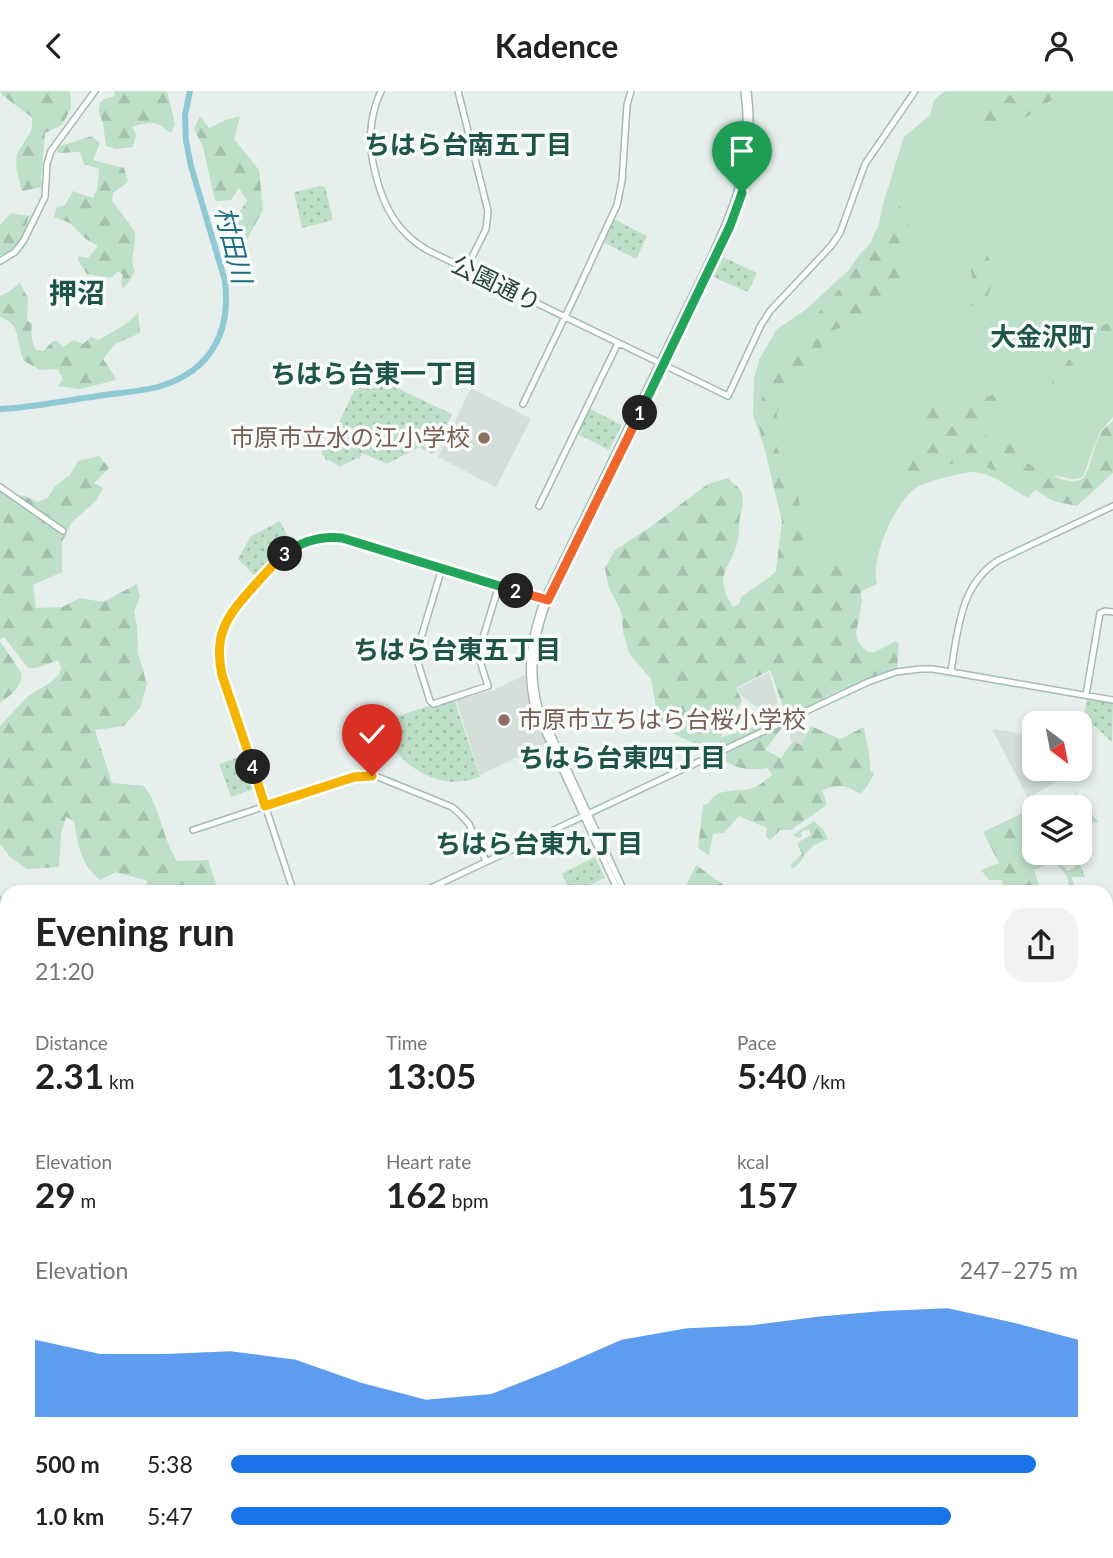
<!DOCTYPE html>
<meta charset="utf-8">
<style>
:root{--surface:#fff;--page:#f2f2f2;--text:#222;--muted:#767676;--accent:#1a73e8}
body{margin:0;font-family:Lato,"Noto Sans JP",sans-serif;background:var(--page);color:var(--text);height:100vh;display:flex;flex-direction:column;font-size:26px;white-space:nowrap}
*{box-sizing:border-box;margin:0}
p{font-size:23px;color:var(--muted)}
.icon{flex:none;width:38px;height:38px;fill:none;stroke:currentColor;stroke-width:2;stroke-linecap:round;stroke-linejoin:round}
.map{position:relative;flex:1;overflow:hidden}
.side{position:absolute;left:0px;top:794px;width:1113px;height:674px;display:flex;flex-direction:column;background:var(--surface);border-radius:21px 21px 0 0;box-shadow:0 4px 10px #0003}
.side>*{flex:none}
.needle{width:46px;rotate:148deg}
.fabs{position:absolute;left:1022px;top:620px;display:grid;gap:14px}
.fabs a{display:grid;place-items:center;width:70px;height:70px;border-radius:14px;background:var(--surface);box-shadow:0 4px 10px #0003;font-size:35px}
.pin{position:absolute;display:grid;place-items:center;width:60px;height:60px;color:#fff;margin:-72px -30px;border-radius:50% 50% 50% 0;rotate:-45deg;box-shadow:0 0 7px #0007}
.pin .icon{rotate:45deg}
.km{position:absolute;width:35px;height:35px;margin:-18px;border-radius:50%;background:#222;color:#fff;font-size:19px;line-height:35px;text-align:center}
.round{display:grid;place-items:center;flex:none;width:74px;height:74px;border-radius:21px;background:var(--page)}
.head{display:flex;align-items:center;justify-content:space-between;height:119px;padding:0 35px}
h1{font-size:38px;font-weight:700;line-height:52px}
.stats{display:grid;grid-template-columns:repeat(3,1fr);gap:10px;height:119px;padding:7px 35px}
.stats div{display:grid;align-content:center}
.stats b{font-size:35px;font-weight:700}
.stats small{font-size:19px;font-weight:400}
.stats p{font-size:19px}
.chart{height:196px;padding:14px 35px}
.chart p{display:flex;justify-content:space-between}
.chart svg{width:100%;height:126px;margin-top:7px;fill:var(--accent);opacity:.7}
ul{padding:0 35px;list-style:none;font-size:23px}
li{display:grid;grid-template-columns:112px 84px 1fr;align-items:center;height:52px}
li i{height:18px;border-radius:9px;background:var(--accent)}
header{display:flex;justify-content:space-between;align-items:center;height:91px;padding:0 35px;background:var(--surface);font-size:32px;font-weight:700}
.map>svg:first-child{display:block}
</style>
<header><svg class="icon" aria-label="back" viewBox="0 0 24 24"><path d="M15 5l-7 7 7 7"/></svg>Kadence<svg class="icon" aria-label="person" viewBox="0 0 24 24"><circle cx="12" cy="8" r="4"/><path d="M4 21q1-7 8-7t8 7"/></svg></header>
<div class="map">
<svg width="1113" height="1467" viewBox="0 0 1113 1467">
<defs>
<pattern id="forest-firs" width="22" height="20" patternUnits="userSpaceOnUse" patternTransform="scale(1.75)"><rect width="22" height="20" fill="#bfe0c8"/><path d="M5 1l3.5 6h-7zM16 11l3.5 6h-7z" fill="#a4c1ad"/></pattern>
<pattern id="park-dots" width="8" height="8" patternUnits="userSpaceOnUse" patternTransform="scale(1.75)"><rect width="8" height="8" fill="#bfe0c8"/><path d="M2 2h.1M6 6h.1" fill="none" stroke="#a4c1ad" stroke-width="1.8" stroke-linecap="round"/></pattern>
</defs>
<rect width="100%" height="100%" fill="#e6efeb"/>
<!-- built -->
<path fill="#d4dfda" d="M471,297L531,328L496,396L438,366Z
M769,581L782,626L776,629L740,604L737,598Z
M525,584L531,622L547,652L480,684L456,609L494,599Z
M797,629L810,636L801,654L791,649L787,633Z
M992,638L1024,643L1034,647V677H1058L1065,686L1028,707Z
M1106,1433L1113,1442V1467H1052L1056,1461H1106Z
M590,1461H649V1467H591Z"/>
<!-- green -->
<path fill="#bfe0c8" d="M945,0H1113V326L1099,342L1084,384C1074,395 1060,380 1047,387C1040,390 1034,401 1028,407C1012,398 993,383 975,381C966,380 925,391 917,396C895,411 870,467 877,493L854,504L779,481L784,409L753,325L754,287L760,267L777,238L804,220L849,179L859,164L870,153L879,133L883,113L904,46L930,24L934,9Z"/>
<!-- forest -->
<path fill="url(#forest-firs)" d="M0,0H70L71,17L62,34L45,42L41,88L42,96L22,100L16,77L17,63L31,40L33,27L2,4Z
M114,0H167L175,33L171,42C154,29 153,30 132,36L136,43L133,56L116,58L106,55L103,33L99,21L100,12L104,8L115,5Z
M1022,0H1053V8C1034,21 1013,37 990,42L983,36V23L998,6L1014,4Z
M200,25L209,37L226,29L240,25L234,48L259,79L263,119L236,168L229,163L225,142L247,110L239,97L231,109L215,110L203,56L194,38Z
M92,45L100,52L93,69L124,77L128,91L113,102L112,110C117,117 133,136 135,142C137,156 128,168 135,180L130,189L123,198L121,192L123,184L118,180L111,187L87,183L78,170V165L88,167L98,155L86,148L70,132L54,126L57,116L65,114L73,100L93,107L97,99L99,78L84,73L80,61L58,62L57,56Z
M900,114H907L911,120C907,142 907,169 898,190C893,202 878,208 873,220C869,228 869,237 864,246L843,236L833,239L777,321L775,352L799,408L804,461L815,474H826L841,470L855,473L859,486L862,510L856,543L858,551L866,560L873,562L896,550L899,552L897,578L836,601L787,626L770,579L736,597L742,610L720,647L752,637L765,624L775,631L714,662L676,644L663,634L657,623L651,588L629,562L623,541L622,525L619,516L609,497L605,477L615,459L649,437L708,393L728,387C731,391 738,395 740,399C745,407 742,417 740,426C738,433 740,441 738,448C733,477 711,481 733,516L739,513L741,506L771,485L776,480L782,430L756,323L768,292L793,250L831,208L853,181L875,152L887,131Z
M11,122L29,125L20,156L0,165V134Z
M976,152C980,154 982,155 985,159C993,171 994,198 985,209C983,212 979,214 976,216L970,214L969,211L972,185L968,157Z
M20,192L28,207L27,229L32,232C31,241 31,251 36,259L43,260L53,250H57L63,256L74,249L83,253L91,246L99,249C112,240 129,234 138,221L140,242L115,253L103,268L117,289L79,298L58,295L63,288L58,278L40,279L24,270C22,265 20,259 19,253C16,238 16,232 0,226V205L8,201Z
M1109,232L1113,237L1111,248L1093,261L1082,277L1071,288L1053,314L1048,316L1043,311L1042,303C1047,297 1052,292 1057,286C1073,265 1083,241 1109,232Z
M1007,296L1013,302C1006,318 989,327 983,343L999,349L1010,348L1018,356L1022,369C1035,376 1077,403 1086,383C1092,370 1094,354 1101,341C1104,337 1109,333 1113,330V382L1077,415L1053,410L1026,393L970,369L954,372L909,389L896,390L894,381L920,346L923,338L920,325L924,312L934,303L942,306L946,319L952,329L957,328L983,306L990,305L999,298Z
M99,365L109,377L94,392L103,397L96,410L72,431L62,451V481L33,494L36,517L62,516L80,507L103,511L137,493L140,506L134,520L137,535L138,562L147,593L140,617L124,635L95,639L112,692L144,695C161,717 162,747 177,770L208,769L217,795V801H143L148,790L116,781L100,789C80,772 78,754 74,730L66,726L61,743L59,776L27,778L10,766L0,753V635L28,605L48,593L59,584L61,576L58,569L36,577H28L4,546L0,549V395L11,403L25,405L37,411L48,407L55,395L70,384L78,370Z
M0,550L22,583C21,597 11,604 0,612Z
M784,634L765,659L781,667L793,650L801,654L811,635L840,648L864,636C866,650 871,667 870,679L874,683L866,697L860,703C844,693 840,693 822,699L827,714L791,739H780L770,749L766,745L767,737L739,725L724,742L713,743L709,764L698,757L703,714L708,713C718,695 736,702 753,697C760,694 766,689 772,684L768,677C743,680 739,678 718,666Z
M1073,698L1098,731L1088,733L1084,744L1080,748V716Z
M1029,719L1034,728V761H1066L1062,773L1067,780L1075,777L1076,768H1078L1085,786H1072L1076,801H1071L1067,785L1054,770L1034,779L1041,801H1005L1002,789H989L981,779L999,772L983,741Z
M814,730L823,738L828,748C820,751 813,754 808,760C802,767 800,774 792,778L791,774L802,763L797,752L811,744L809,739H804L801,742L802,745L798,747L793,744Z
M696,774L726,796L721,801H683Z
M0,804L7,809V1000L0,978Z
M661,1461H734L729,1467H662Z
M749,1461H911L913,1467H819V1464L813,1467H749Z"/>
<!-- park -->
<path fill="url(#park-dots)" d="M321,95L325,96L333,129L302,137L294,101Z
M614,128L647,145L636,168L603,151Z
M723,166L757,182L748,201L713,186Z
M392,280L401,299L452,323L433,363L419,356L387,373L362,362L359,368L357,367L340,376L329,369L327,370L321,361L328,354L354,300Z
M588,317L622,334L609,359L576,342Z
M280,430L291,452L275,466L257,487L238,468L251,445Z
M454,607L480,686C461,692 450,693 431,686C402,674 393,658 379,631Z
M1087,607L1113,611L1112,651L1090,631L1087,640L1080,647Z
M245,664L256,697L231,706L219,673Z
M595,766L605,787L575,801H571L562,783L563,782Z"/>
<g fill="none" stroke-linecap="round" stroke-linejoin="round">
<!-- river -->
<path stroke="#8ec9d4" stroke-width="6" d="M0,318C30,317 61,310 92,306C113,302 142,301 161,295C212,279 231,240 225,190L191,75L186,50L185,24L190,0"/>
<!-- secondary casing -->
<g stroke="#a4bbb3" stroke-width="8">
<path id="secondary" d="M381,0C368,29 368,55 376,85C384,117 398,142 427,159L728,305L761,234L770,220L831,155L840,142L865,73L915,0
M458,0L488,120L486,138L466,178
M0,170L15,161L24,149L45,106L47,73L51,60L95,0
M523,313L574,207L617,114L622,90L627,14L631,0
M0,396L63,440
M539,415L618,252
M442,477L417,560L418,572L430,610L433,613L488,595L480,570L479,560L499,494
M951,580C958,539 960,493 999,469L1113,415
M1086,604L1100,522L1105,520L1113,521
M193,739L354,686L366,684L378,686L452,716L459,722L469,733L486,770
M294,802L222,584C219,572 217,559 220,547C225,527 238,513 252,498C281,465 303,439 351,449L546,509
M420,802L868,591L896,581L920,578H933L1113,609
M619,802L534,617C525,576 530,547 544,508L708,172C737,111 753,69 744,0
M625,802L539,617C529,578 534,547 548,509L731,135C748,89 754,49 748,0
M1106,880L1113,869
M1106,932L1113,933
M0,992L7,1012
M1106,1024L1113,1025
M1106,1029H1113
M0,1114L7,1107
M0,1206L7,1201
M1106,1236L1113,1240
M0,1286L7,1306
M206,1461V1467
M372,1461L373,1467
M586,1461L587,1467
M952,1467L955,1461"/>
</g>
<!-- primary casing -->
<g stroke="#c2cac8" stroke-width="9">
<path id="primary" d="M1106,1318H1113
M1106,1360L1113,1359
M1106,1364L1113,1363
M0,1456L7,1454
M825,1467L833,1461
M833,1467L841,1461"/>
</g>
<!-- secondary -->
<use href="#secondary" stroke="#fff" stroke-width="5"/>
<!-- primary -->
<use href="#primary" stroke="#6aa596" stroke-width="6"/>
<!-- rail casing -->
<g stroke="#5f7d75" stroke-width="4.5">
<path id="rail" d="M1106,1338H1113
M11,1467L36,1461
M40,1467L65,1461"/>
</g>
<!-- rail -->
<use href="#rail" stroke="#f7fbf9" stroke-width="2" stroke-dasharray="5" stroke-linecap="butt"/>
</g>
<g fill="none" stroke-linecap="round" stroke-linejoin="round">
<!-- split-1 casing -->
<g stroke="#fff" stroke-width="14">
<path id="split-1" d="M640,322L730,135L742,102"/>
</g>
<!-- split-2 casing -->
<g stroke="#fff" stroke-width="14">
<path id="split-2" d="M516,500L548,509L640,322"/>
</g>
<!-- split-3 casing -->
<g stroke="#fff" stroke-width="14">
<path id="split-3" d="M285,463C302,450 321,445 342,447L516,500"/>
</g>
<!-- split-4 casing -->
<g stroke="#fff" stroke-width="14">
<path id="split-4" d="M253,676L222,584C213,543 227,525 254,495C264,484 274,472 285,463"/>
</g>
<!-- split-5 casing -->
<g stroke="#fff" stroke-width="14">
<path id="split-5" d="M253,676L265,715L354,686L372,685"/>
</g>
<!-- split-1 -->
<use href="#split-1" stroke="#22a559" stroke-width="9"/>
<!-- split-2 -->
<use href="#split-2" stroke="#f0652b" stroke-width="9"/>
<!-- split-3 -->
<use href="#split-3" stroke="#22a559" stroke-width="9"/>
<!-- split-4 -->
<use href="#split-4" stroke="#f5b400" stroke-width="9"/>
<!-- split-5 -->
<use href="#split-5" stroke="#f5b400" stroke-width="9"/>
</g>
<!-- markers -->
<g fill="#8d6e63" stroke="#f7fbf9" stroke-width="2.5">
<circle cx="484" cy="347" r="7"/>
<circle cx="504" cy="629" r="7"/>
</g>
<g text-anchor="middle" stroke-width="7" stroke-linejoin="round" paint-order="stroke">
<!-- street labels -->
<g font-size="24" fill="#24423a" stroke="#f7fbf9">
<text transform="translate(496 193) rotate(26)" y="8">公園通り</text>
</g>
<!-- education labels -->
<g font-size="24" fill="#785e54" stroke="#f7fbf9" text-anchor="end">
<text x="470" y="355">市原市立水の江小学校</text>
<text x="518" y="637" text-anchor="start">市原市立ちはら台桜小学校</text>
</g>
<!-- neighbourhood labels -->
<g font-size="26" font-weight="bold" fill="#1f5548" stroke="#f7fbf9">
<text x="468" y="63">ちはら台南五丁目</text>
<text x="1042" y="255">大金沢町</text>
<text x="374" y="292">ちはら台東一丁目</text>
<text x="457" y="568">ちはら台東五丁目</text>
<text x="622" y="676">ちはら台東四丁目</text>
<text x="539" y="762">ちはら台東九丁目</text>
</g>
<!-- water labels -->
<g font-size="26" font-style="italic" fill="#1c6f80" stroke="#f7fbf9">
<text transform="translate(233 154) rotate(76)" y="9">村田川</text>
</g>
<!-- quarter labels -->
<g font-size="28" font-weight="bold" fill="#1f5548" stroke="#f7fbf9">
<text x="77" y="212">押沼</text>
</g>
</g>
</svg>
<div class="fabs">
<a><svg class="needle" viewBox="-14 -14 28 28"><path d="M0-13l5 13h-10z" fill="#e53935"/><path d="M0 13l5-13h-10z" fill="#767676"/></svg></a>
<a><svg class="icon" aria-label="layers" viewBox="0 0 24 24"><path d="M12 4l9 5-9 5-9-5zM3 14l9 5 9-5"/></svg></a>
</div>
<div class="pin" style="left:742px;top:102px;background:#1e9e55"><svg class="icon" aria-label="arrive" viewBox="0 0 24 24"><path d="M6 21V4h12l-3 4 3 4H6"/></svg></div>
<div class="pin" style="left:372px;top:685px;background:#d93025"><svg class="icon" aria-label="check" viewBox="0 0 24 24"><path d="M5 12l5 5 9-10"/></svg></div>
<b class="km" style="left:640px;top:322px">1</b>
<b class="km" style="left:516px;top:500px">2</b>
<b class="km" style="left:285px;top:463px">3</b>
<b class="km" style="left:253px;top:676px">4</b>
<section class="side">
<div class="head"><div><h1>Evening run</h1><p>21:20</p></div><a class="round"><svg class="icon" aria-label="share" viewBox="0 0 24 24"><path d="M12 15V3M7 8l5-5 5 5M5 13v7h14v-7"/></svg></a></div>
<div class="stats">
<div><p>Distance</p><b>2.31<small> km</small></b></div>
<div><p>Time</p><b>13:05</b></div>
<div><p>Pace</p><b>5:40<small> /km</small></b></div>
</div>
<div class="stats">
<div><p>Elevation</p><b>29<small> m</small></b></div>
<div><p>Heart rate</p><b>162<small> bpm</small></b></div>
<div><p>kcal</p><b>157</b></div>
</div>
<div class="chart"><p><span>Elevation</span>247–275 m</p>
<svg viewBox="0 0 160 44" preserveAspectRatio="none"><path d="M0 44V17L10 22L20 22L30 21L40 24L50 32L60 38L70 36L80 27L90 17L100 13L110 12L120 9L130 7L140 6L150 11L160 17V44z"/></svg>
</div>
<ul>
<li><b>500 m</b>5:38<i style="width:95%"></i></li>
<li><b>1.0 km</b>5:47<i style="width:85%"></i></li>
</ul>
</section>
</div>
